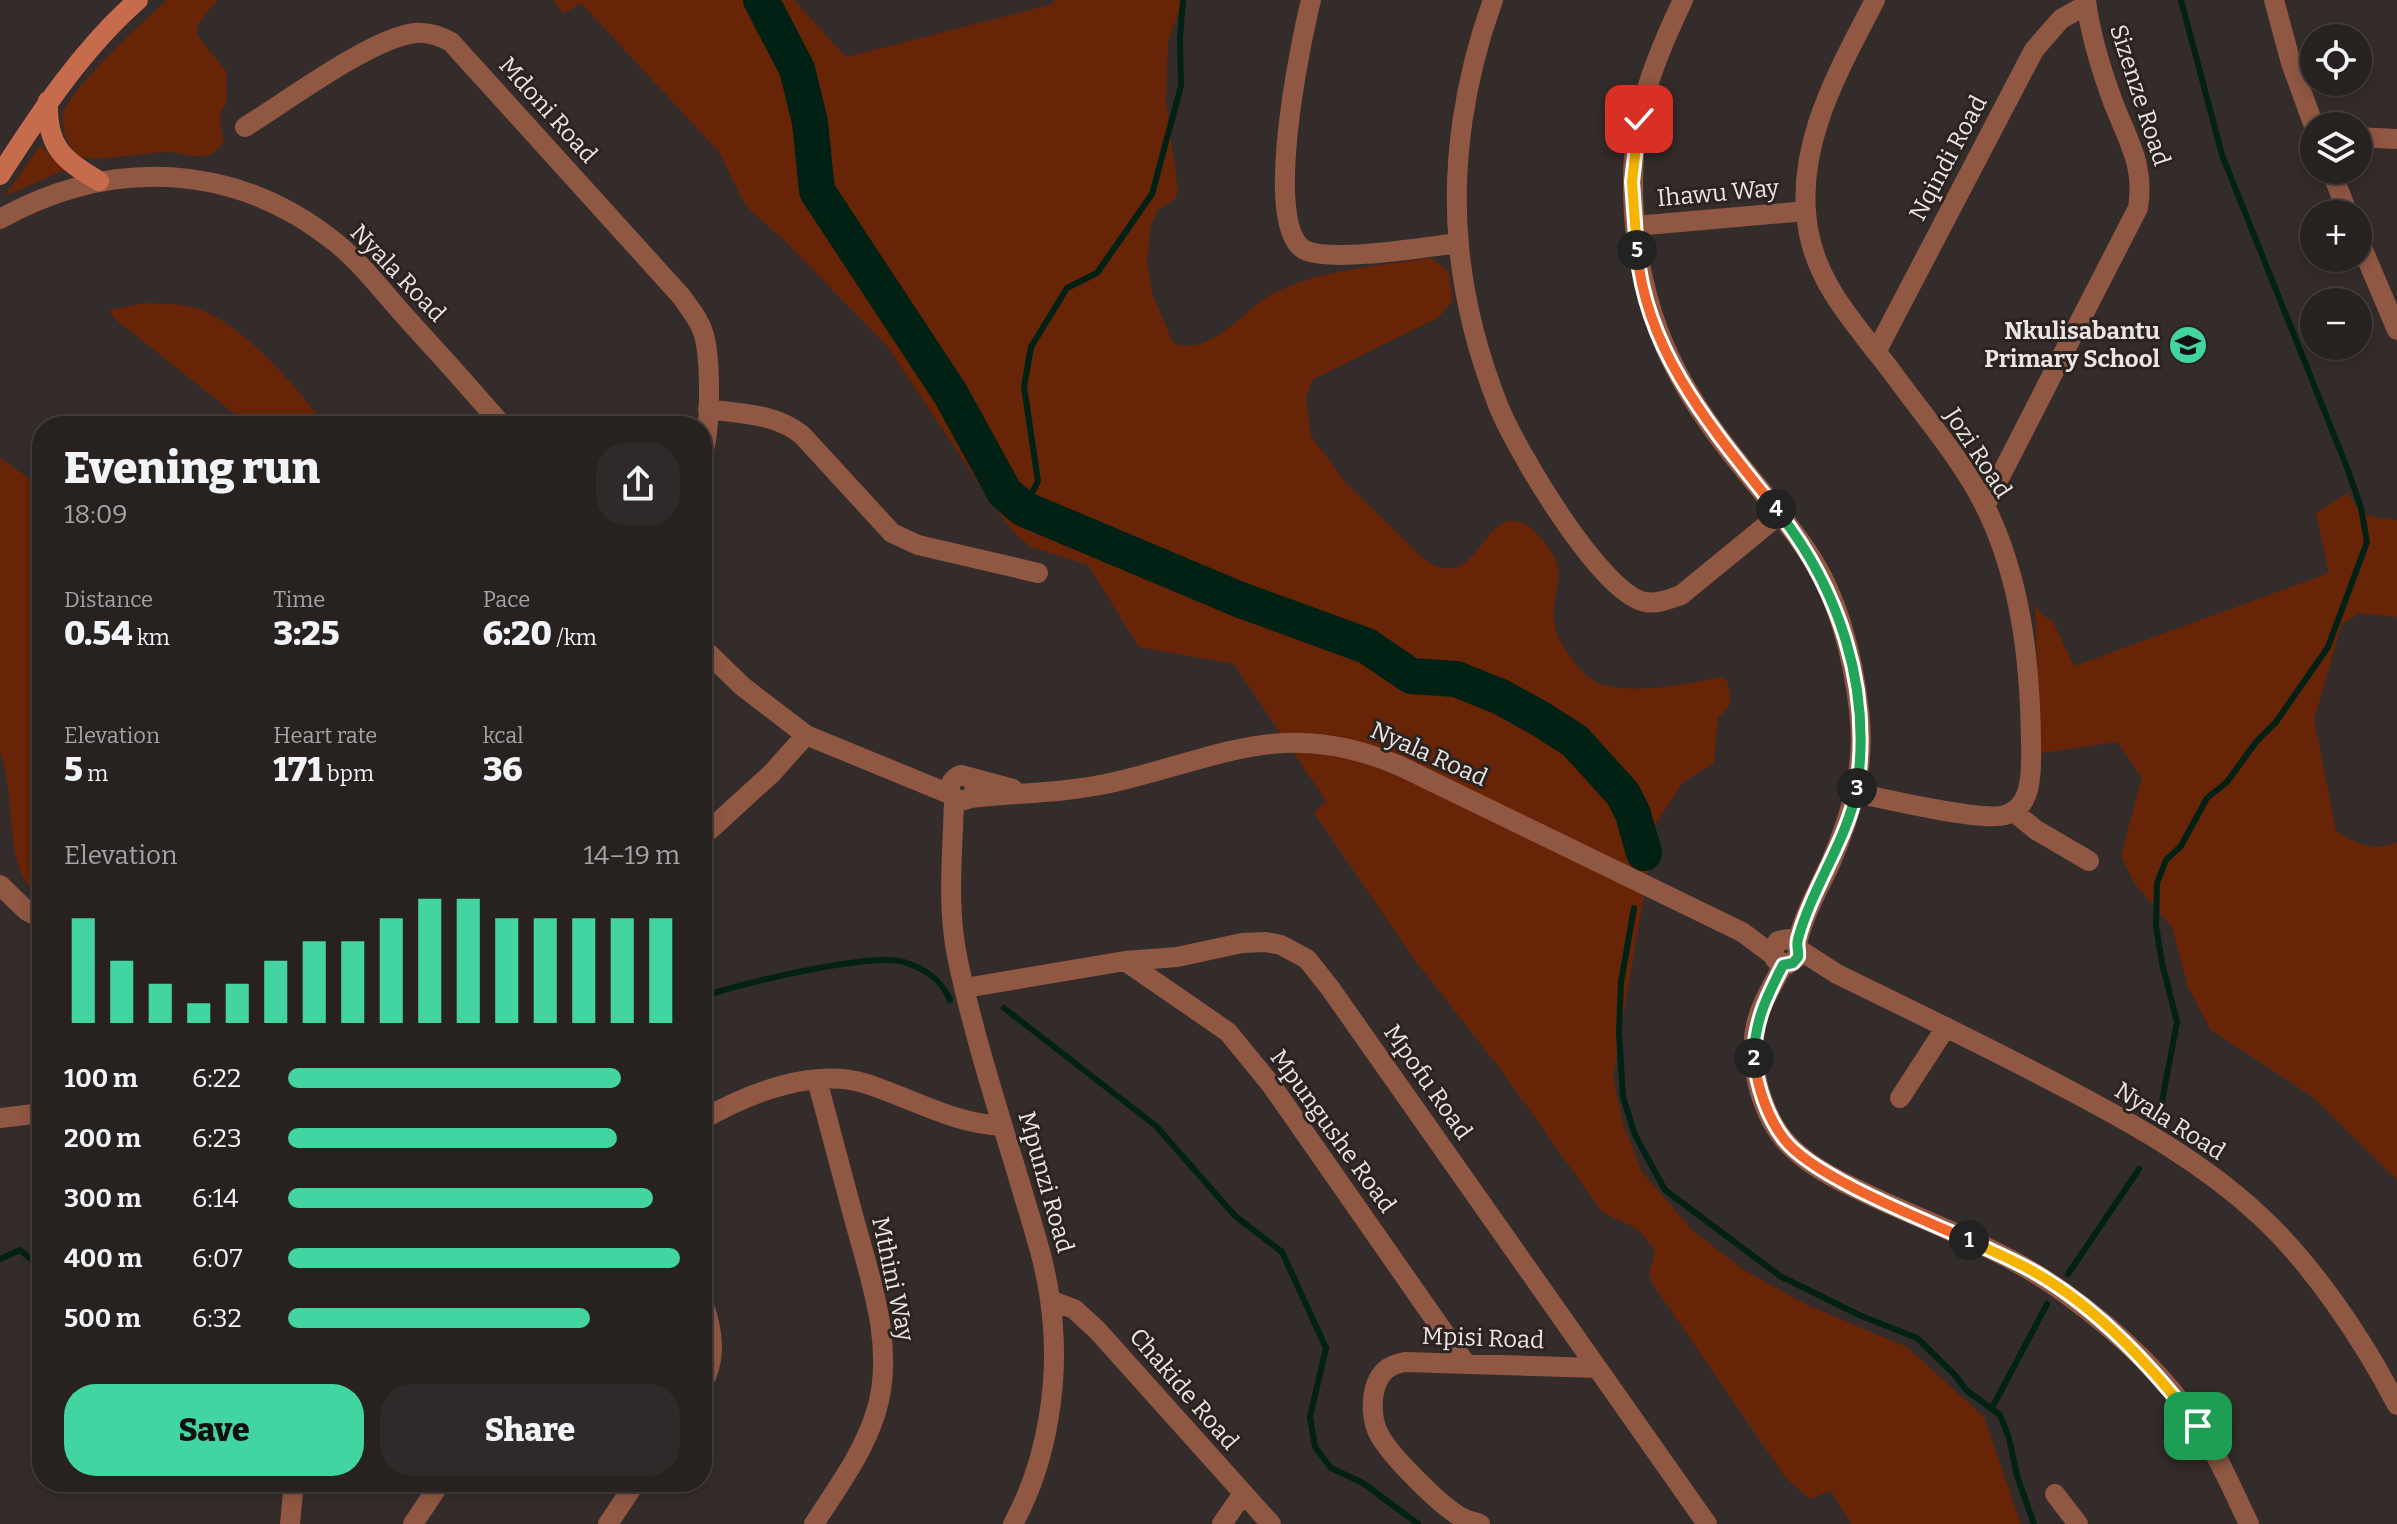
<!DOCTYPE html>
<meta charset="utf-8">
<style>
:root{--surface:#272120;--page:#2f2929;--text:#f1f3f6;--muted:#a4a3a5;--line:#433e3e;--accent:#42d4a1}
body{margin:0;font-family:Bitter,serif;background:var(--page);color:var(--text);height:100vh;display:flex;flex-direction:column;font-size:30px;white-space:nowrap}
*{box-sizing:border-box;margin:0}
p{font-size:26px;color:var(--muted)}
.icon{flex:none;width:44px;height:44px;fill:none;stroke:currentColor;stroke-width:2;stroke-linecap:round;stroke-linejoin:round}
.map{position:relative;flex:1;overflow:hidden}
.side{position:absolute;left:32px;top:416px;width:680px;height:1076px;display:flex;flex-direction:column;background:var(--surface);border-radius:32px;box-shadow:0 4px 12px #0003,0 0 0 2px var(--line)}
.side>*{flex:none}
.fabs{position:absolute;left:2300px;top:24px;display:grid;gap:16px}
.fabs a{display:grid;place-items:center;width:72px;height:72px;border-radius:50%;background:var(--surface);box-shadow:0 4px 12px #0003,0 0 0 2px var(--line);font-size:40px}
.pin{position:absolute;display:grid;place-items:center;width:68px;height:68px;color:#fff;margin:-34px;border-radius:16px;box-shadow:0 4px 12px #0006}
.km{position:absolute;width:40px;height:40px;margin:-20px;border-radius:50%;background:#222;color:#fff;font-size:22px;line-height:40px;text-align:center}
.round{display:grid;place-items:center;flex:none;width:84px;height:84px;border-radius:32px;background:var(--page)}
.overview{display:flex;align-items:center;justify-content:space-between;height:136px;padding:0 32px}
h1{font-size:44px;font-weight:800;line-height:60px}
.metrics{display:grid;grid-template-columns:repeat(3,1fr);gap:12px;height:136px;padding:8px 32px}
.metrics div{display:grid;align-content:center}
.metrics b{font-size:34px;font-weight:800}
.metrics small{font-size:22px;font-weight:400}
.metrics p{font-size:22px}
.chart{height:224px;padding:16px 32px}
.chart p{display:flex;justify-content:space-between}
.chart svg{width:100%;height:144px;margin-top:8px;stroke:var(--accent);stroke-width:6}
.primary-button{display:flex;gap:16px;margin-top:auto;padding:16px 32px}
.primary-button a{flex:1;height:92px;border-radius:32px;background:var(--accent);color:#111;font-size:32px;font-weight:800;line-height:92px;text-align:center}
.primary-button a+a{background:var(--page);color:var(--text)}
ul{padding:0 32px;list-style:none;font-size:26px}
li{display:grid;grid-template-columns:128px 96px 1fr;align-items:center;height:60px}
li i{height:20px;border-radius:10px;background:var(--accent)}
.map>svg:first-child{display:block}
</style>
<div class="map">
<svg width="2397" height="1524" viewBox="0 0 2397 1524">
<rect width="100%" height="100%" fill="#342c2a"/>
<!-- green -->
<path fill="#682407" d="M167,0H217L198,24L197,35L226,71L227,102L221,112L220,122L224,142C218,149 215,154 205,156C193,158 181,153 168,152C151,152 94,162 82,157C70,152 60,128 63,114C70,89 146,19 167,0Z
M553,0H794L846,57L1053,4L1054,0H1183L1168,41L1166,103L1178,190L1175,199L1158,210L1151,224L1147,262L1152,293L1173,343C1212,358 1244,308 1274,293C1322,269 1379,266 1431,258L1448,271L1453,300L1439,317L1312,380L1306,398L1311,436L1346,483L1425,560C1481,596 1481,503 1525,524C1533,528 1538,535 1543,541C1572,576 1551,585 1554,622C1556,637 1564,648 1573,660C1579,668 1585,676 1594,681C1622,697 1690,684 1721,677L1727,681C1731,699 1734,706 1718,717L1714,763L1683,782L1656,824L1613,1077L1623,1124L1642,1172L1693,1231L1744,1270L1807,1305L1907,1347L1984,1417L2021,1524H1851L1831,1491L1810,1499L1785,1477L1652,1283L1649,1273L1655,1252C1637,1222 1630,1227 1602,1212L1501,1070L1414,959L1314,813L1326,801L1234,664L1139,647L1088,565L1031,547L1015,534L994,507L887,346L783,239L751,211L742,199L719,152L581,3L563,14Z
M40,145L64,170L5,196Z
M145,303C166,304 187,303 206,312C255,336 293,385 327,426H250L115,319L109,310Z
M0,458L42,487V899C0,868 19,803 0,751Z
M2348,493C2362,518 2370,517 2397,520V617L2360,613L2342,624L2314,719L2336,831C2355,843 2375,853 2397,842V1180L2313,1097L2211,1030L2188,987L2172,927L2135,884L2121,856L2142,777L2117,742L2041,753L2035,604L2042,615L2052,620L2074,666L2329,573L2316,513Z"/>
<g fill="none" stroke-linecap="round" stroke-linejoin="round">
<!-- stream -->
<path stroke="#002114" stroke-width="6" d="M1024,509L1038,481L1024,387L1031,347L1067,288L1097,273L1152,194L1181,86L1180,38L1183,0
M1634,908L1621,982L1619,1033L1623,1097L1635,1135L1665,1190L1780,1276L1859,1315L1917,1338L1956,1376L1966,1390L2000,1415L2009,1438L2017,1476L2034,1524
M702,997C737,984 871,952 904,962C925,969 941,979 950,1000
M1004,1008L1156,1126L1235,1216L1282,1252L1326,1348L1310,1417L1315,1447L1331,1468L1363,1483L1418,1524
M2160,1112L2177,1022L2162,963L2156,926L2157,883L2166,860L2181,846L2207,798L2227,782L2256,742L2276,722L2328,647L2367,542L2361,508L2348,470L2222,155L2181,0
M0,1259L20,1250L42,1268
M2068,1274L2139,1169
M1992,1408L2047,1304"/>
<!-- river -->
<path stroke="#002114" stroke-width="36" d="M761,0L797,69L810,122L817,191L950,393L1005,493L1024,509L1238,599L1367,646L1411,676L1456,679L1501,697L1539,718L1575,741L1623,794L1633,814L1644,853"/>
<!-- street -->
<path stroke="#905743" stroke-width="20" d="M1311,0C1301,41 1260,233 1307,251C1336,262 1425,247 1459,243
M1493,0C1465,77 1451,163 1459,246C1464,300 1478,354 1498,405C1515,448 1600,593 1645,602C1658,604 1669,599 1681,595L1780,514
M1683,0C1665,38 1648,77 1639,119C1632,151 1632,182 1634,215C1640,299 1665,364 1715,432C1744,472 1779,509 1807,551C1838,596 1853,657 1859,710C1866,764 1852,813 1831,862C1819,888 1805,912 1798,940C1797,946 1799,951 1798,957L1787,965L1775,959L1773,950L1778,941L1788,939L1797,944
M2274,0L2291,63L2314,126
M245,127C286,102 371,38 415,33C429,32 440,36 451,42L681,296C690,309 700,320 704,335C711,361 711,431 702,457
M2358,137L2397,139
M2331,170L2348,214
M0,219C111,157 235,162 335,242C360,262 381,289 402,313C436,350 470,388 503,426
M1635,226L1806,211
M2358,238L2397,330
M1876,352L2034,50L2061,19L2086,5
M708,409C741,414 775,413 802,435L892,533L918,545L1038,573
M1985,506L2138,208C2145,165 2128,141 2113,102C2101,69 2090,35 2086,0
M702,647L742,686L806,735L952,795
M972,779L976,790L971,798L960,801C946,795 947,780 961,775L1013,789
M1856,793C1885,799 1982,822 2005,815C2035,807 2031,765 2031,741C2030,661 2021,579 1985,506C1961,458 1923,415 1892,372C1859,328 1820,289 1809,234C1792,149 1838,72 1875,0
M954,798C953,855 946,904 958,961C974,1036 998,1110 1020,1183C1031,1221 1045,1261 1050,1300C1061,1373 1049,1459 1013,1524
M971,798C1017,793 1065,793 1110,783C1222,758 1284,716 1400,766L1742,932L1773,955
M2014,812L2036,830L2089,861
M702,837L772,773L806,735
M0,885L27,911L42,919
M1798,949L1837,974C1915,1012 1994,1050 2071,1091C2137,1126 2203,1163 2258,1214C2312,1263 2364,1341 2397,1405
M1125,961L1228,1032L1272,1086L1466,1364
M1783,965C1773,985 1761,1003 1756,1025C1747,1066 1763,1121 1793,1149C1817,1172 1852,1187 1882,1201C1944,1229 2011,1253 2066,1294C2116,1330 2165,1376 2199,1427C2219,1457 2233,1491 2249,1524
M965,988L1125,961L1177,957L1242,943L1266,942L1281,945L1307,959L1330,988L1707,1524
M1900,1098L1946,1027
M0,1118L42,1113
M702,1120C748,1093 815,1067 867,1084C913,1099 954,1124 1003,1126
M702,1300C712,1326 718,1358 702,1384
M1050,1300L1074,1309L1097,1330L1271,1524
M2055,1494L2078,1524
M290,1524L294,1482
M413,1524L441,1482
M608,1524L636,1482
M814,1524C837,1488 863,1454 876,1412C896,1348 870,1278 853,1215C841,1170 829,1125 817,1080
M1222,1524L1242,1495
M1480,1524C1475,1522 1468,1521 1463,1518C1442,1508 1391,1456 1380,1436C1372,1423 1371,1402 1375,1388C1380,1371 1389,1365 1405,1362L1597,1368"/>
<!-- secondary -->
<path stroke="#c66c4c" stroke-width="20" d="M48,101C46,145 62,160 99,181
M0,175C40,113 82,49 138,0"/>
</g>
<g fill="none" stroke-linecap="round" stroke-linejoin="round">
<!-- split-1 casing -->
<g stroke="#fff" stroke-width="16">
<path id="split-1" d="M1969,1240C1991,1251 2014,1260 2036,1273C2100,1310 2153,1368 2198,1426"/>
</g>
<!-- split-2 casing -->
<g stroke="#fff" stroke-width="16">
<path id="split-2" d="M1754,1058C1757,1086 1767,1117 1784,1139C1813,1177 1922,1219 1969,1240"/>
</g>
<!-- split-3 casing -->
<g stroke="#fff" stroke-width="16">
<path id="split-3" d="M1754,1058C1754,1022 1767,996 1783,965L1793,963L1798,957C1799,951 1796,946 1798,939C1812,887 1847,841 1857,788"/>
</g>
<!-- split-4 casing -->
<g stroke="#fff" stroke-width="16">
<path id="split-4" d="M1776,509C1839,588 1872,687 1857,788"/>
</g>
<!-- split-5 casing -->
<g stroke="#fff" stroke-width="16">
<path id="split-5" d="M1637,250C1645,353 1715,432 1776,509"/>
</g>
<!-- split-6 casing -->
<g stroke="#fff" stroke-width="16">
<path id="split-6" d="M1637,250L1632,182L1639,119"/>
</g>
<!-- split-1 -->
<use href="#split-1" stroke="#f5b400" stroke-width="10"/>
<!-- split-2 -->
<use href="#split-2" stroke="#f0652b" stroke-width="10"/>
<!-- split-3 -->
<use href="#split-3" stroke="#22a559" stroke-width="10"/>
<!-- split-4 -->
<use href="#split-4" stroke="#22a559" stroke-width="10"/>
<!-- split-5 -->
<use href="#split-5" stroke="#f0652b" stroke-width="10"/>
<!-- split-6 -->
<use href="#split-6" stroke="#f5b400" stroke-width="10"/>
</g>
<!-- icons -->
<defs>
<g id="school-disc" transform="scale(2)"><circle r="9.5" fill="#42d4a1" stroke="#2a2320"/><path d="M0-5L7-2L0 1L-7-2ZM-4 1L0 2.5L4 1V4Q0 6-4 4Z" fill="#111"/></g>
</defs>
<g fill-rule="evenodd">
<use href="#school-disc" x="2188" y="345"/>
</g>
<g text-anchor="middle" stroke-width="6" stroke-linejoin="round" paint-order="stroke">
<!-- street labels -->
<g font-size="24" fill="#ebe6e4" stroke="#2a2320">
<text transform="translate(2140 95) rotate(72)" y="8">Sizenze Road</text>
<text transform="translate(548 110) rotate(48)" y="8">Mdoni Road</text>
<text transform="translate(1948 158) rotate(-62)" y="8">Nqindi Road</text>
<text transform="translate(1718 193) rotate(-5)" y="8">Ihawu Way</text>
<text transform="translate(398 273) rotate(46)" y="8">Nyala Road</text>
<text transform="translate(1978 453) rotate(57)" y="8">Jozi Road</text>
<text transform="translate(1429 754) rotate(24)" y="8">Nyala Road</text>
<text transform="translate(1428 1082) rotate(55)" y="8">Mpofu Road</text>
<text transform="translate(2170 1121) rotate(32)" y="8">Nyala Road</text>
<text transform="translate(1333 1131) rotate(54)" y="8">Mpungushe Road</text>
<text transform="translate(1046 1182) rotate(74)" y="8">Mpunzi Road</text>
<text transform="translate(893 1279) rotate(78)" y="8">Mthini Way</text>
<text transform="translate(1483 1338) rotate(2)" y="8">Mpisi Road</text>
<text transform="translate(1184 1389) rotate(49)" y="8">Chakide Road</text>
</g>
<!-- poi labels -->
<g font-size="24" font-weight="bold" fill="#ebe6e4" stroke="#2a2320" text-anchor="end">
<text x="2160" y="339">Nkulisabantu<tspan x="2160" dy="28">Primary School</tspan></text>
</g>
</g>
</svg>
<div class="fabs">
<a><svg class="icon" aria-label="locate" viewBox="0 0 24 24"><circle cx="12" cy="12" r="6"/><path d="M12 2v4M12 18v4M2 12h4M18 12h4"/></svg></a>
<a><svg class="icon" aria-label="layers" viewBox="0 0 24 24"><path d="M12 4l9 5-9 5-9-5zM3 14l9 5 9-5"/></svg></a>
<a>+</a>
<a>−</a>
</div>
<div class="pin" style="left:2198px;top:1426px;background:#1e9e55"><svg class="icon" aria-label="arrive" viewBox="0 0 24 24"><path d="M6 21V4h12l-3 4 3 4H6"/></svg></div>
<div class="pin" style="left:1639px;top:119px;background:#d93025"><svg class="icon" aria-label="check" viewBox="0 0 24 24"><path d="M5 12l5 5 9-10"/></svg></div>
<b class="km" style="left:1969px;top:1240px">1</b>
<b class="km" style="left:1754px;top:1058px">2</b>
<b class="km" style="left:1857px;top:788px">3</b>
<b class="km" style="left:1776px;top:509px">4</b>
<b class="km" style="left:1637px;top:250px">5</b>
<section class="side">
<div class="overview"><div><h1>Evening run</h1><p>18:09</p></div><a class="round"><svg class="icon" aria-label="share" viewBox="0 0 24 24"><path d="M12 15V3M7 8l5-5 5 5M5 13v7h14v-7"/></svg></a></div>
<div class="metrics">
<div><p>Distance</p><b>0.54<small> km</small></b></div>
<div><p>Time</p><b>3:25</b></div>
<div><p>Pace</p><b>6:20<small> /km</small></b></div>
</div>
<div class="metrics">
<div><p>Elevation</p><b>5<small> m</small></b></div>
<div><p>Heart rate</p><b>171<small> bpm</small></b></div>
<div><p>kcal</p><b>36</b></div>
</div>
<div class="chart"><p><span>Elevation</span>14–19 m</p>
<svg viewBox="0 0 160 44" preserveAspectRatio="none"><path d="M5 44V12M15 44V25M25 44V32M35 44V38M45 44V32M55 44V25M65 44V19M75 44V19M85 44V12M95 44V6M105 44V6M115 44V12M125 44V12M135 44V12M145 44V12M155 44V12"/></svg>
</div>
<ul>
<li><b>100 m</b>6:22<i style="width:85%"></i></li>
<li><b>200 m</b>6:23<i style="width:84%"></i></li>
<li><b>300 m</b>6:14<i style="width:93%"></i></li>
<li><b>400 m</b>6:07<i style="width:100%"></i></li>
<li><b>500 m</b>6:32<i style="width:77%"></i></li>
</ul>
<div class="primary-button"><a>Save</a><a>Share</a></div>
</section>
</div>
